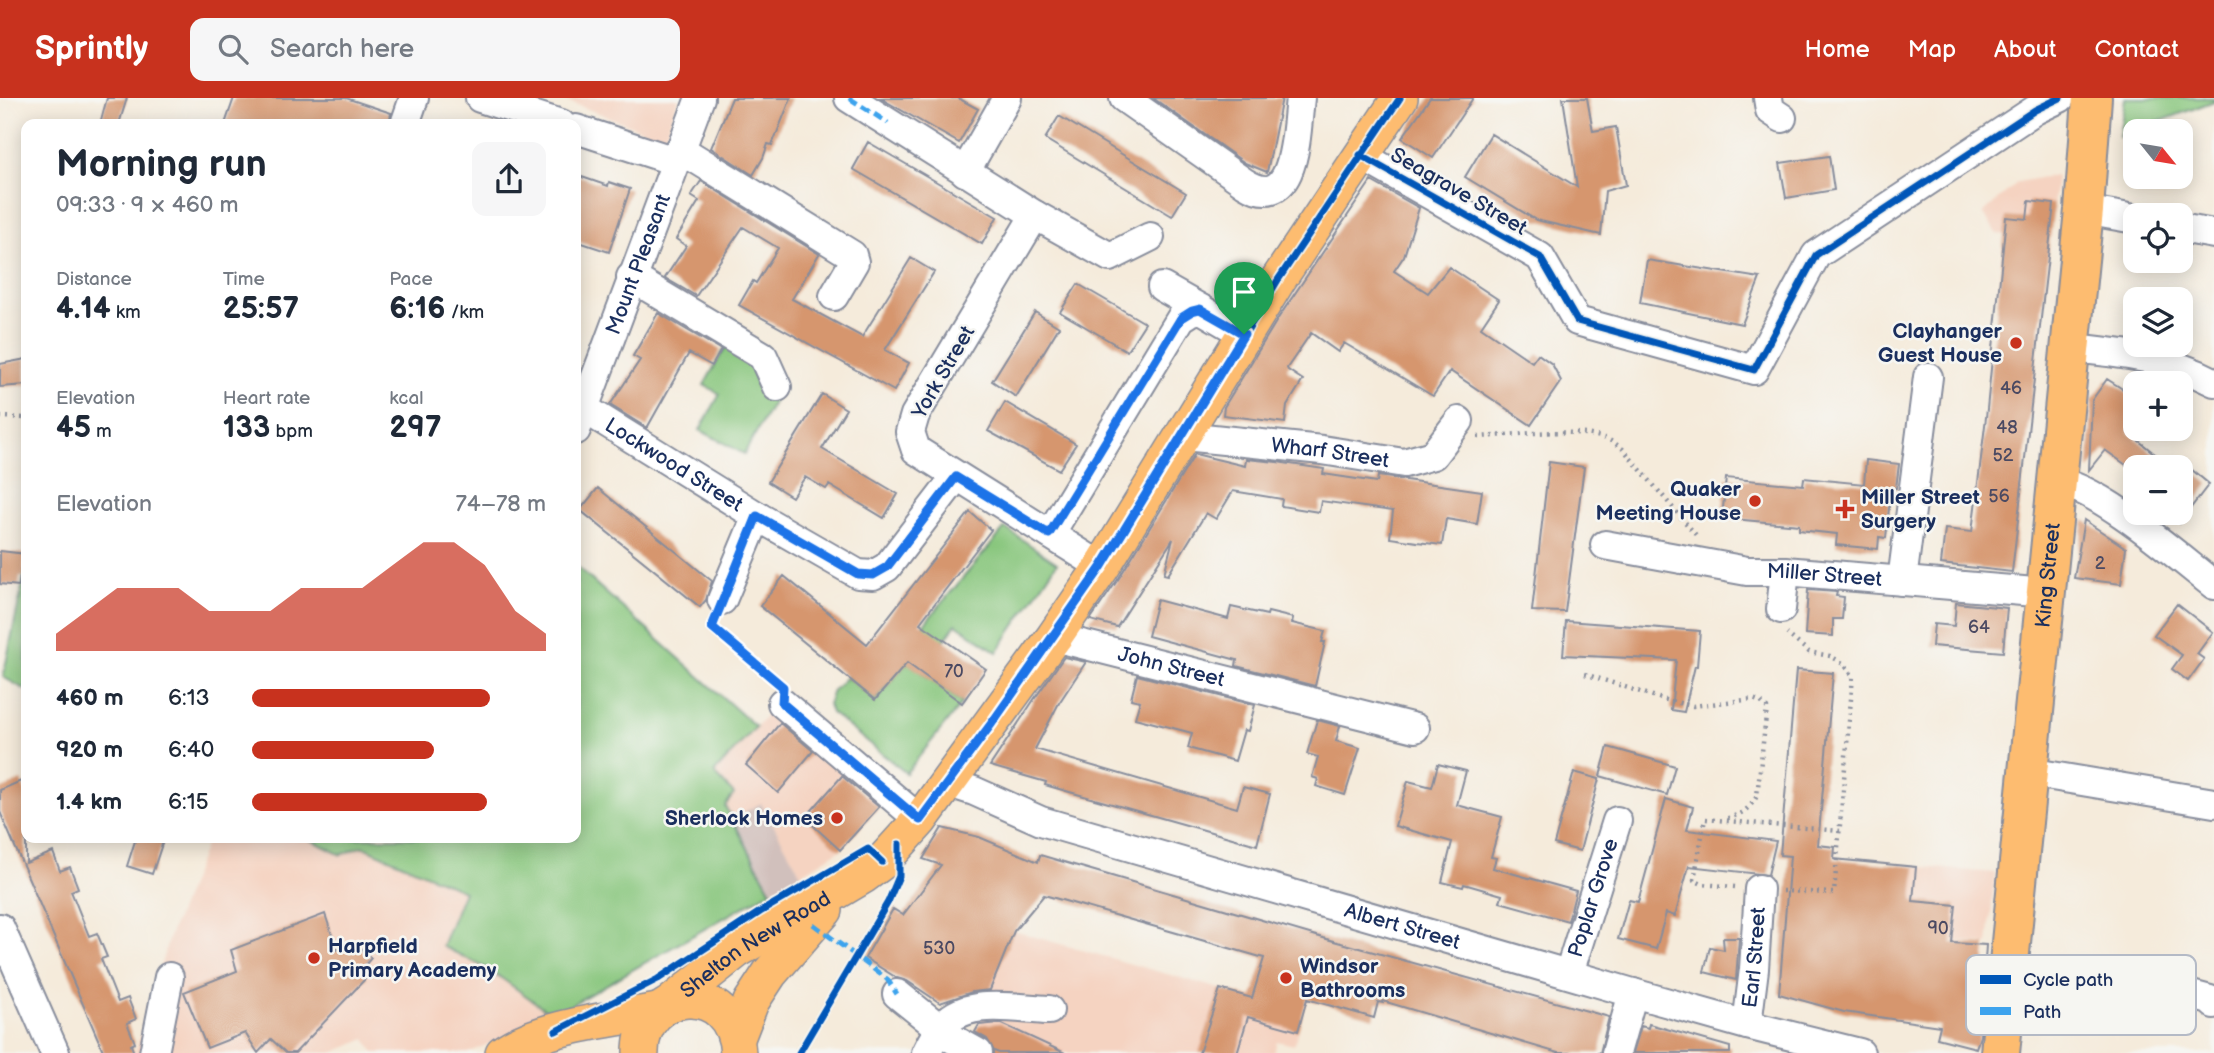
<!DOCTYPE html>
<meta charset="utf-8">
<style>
:root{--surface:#fff;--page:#f6f6f7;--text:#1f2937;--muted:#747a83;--accent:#c8321e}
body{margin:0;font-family:"Balsamiq Sans",sans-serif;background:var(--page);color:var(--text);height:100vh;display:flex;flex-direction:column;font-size:26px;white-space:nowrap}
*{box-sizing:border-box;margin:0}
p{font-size:23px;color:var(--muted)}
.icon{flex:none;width:38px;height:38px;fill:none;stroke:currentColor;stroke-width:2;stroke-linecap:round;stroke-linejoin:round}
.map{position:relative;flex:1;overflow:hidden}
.drawer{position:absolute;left:21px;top:21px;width:560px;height:724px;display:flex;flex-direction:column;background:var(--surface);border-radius:14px;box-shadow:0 4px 18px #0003}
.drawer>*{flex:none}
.needle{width:46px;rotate:120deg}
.tools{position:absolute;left:2123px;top:21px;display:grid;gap:14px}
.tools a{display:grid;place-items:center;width:70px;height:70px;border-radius:14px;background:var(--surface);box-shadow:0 4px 18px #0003;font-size:35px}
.pin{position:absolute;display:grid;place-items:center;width:60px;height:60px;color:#fff;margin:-72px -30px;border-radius:50% 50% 50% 0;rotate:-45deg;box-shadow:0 0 7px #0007}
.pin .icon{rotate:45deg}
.round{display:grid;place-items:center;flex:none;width:74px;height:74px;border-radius:14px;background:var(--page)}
.head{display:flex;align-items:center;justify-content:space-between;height:119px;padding:0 35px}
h1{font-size:38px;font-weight:600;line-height:52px}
.stats{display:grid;grid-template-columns:repeat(3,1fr);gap:10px;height:119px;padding:7px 35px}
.stats div{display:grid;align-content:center}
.stats b{font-size:30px;font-weight:600}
.stats small{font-size:19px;font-weight:400}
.stats p{font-size:19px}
.chart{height:196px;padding:14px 35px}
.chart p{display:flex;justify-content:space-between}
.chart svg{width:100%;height:126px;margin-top:7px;fill:var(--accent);opacity:.7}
ul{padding:0 35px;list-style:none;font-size:23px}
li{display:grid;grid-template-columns:112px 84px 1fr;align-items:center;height:52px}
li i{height:18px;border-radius:9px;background:var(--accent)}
header{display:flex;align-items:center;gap:42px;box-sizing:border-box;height:98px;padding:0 35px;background:var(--accent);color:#fff}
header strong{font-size:33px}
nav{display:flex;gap:38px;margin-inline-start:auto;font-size:24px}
.search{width:490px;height:63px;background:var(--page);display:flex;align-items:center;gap:18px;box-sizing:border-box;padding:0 24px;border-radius:14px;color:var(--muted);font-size:26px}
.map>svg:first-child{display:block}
</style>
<header>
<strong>Sprintly</strong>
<div class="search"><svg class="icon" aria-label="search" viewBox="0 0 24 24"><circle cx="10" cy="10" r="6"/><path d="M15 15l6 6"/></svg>Search here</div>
<nav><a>Home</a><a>Map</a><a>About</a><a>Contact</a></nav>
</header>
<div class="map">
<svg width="2214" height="955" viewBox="0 0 2214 955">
<rect width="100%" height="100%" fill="#f6f6f2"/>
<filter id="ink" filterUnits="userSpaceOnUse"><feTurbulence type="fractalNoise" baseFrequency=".0143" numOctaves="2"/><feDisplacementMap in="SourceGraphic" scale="14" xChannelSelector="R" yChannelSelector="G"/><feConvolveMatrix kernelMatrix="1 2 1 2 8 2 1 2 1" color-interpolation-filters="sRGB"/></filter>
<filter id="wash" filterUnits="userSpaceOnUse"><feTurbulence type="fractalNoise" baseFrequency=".00686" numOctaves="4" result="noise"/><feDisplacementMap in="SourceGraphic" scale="28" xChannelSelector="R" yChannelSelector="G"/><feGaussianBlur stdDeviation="1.57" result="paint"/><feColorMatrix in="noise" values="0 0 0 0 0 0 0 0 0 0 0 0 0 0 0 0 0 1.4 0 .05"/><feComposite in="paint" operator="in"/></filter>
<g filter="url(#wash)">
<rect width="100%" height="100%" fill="#f5ebdb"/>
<!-- built -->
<path fill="#f5d3c1" d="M559,0H679L664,40Z
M2056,77L2050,141L1997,136L1983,115L2018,84Z
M771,612L847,673L834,688L857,707L869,693L882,705L840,752L801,776L761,706L731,721L725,708L714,675Z
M208,740H307L341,757L362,748L465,793L442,848L490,872L553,917L468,955H374L366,941L332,955H135L168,842Z
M1850,763L1995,775L1988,846L1843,834Z
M1274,825L1325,840L1294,947L1277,943L1274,955H999L971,942L983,918L986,900L1014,833L1252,900Z"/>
<!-- industrial -->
<path fill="#d1c0bc" d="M761,705L801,776L771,793L731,721Z"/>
<!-- green -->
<path fill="#88c67d" stroke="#527a6e" stroke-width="2" d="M2125,0H2214V3L2119,39Z
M726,248L750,261L757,290L775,301L744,356L700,332L720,296L704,287Z
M1005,430L1057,465L997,554L956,526L935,555L913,539Z
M576,468L756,629L714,675L734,696L725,708L771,793L553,917L490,872L442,848L464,793L362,748L341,757L307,740H576Z
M26,471V592L3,579Z
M907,564L962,605L906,675L839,621L831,615L828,606L833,593L846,579L876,602Z"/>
<g id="blocks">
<!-- building -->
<path fill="#d6966e" d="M107,0H127L119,26H100Z
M234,0H346L391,15L389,26H225Z
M732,0H791L772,47L768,46L763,60L753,77L711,50Z
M880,0H958L978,11L959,45Z
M1153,0H1282L1267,74L1245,65Z
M1430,0H1473L1433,60L1402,40Z
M1563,0H1587L1593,33L1616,29L1626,87L1605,93L1601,137L1536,122L1465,79L1491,36L1577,89Z
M1059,18L1186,95L1172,118L1045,41Z
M868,44L997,119L982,146L853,71Z
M1829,58L1834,92L1786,100L1780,65Z
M576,77L608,88L609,84L630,91L609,154L576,143Z
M701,83L819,156L792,201L862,239L911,160L934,174L885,252L909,265L894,293L739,207L753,183L756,185L778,150L743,129L696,198L665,180L686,148L676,141L699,103L691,98Z
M1371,83L1419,110L1404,158L1394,173L1428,195L1449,169L1499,202L1481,229L1532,264L1538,256L1552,266L1561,283L1531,327L1450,273L1433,298L1344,245L1338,254L1311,235L1287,270L1288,272L1303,282L1287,308L1285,325L1223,317L1224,309L1279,219Z
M2029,103L2054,106L2012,474L1941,466L1945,431L1972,434L1987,311L2006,119L2027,121Z
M1647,162L1760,180L1742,226L1640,205Z
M1078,186L1145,225L1127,253L1060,214Z
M1035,214L1059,229L1016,299L992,283Z
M658,215L721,252L712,268L689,255L647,330L610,307L640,262L633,258Z
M26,261V287L0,289V266Z
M2107,281L2135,299V322L2128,334L2171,369H2129L2105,352L2089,372L2092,302Z
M822,296L846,311L822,351L898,396L884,420L829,387L826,391L805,379L792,399L768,384Z
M1005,304L1076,346L1059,372L988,333Z
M1195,356L1245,368L1246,361L1277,364L1324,371L1323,376L1377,384L1378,378L1482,393L1477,426L1446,421L1442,447L1417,444L1390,440L1393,413L1321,403L1319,414L1281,408L1282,401L1233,393L1216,421L1206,415L1168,477L1164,476L1173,441L1117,529L1090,522L1119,480Z
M1866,362L1899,366L1896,390H1891L1886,440L1879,439L1878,451L1836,447L1837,436L1799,432V427L1722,420L1726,380L1803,387L1804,380L1864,386Z
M2180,362L2209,386L2180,424Z
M1549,364L1584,369L1565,514L1532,513Z
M598,390L712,483L706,502L700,509L580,412Z
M970,414L991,432L920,525L986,571L962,605L907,565L875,602L760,508L784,478L867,546Z
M2084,422L2126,450L2121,486L2074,480Z
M0,453L26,456L23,479H20L19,488L0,486Z
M1808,492L1837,494L1836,498L1844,499L1842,521H1833V538L1805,536Z
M1157,502L1228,521L1231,509L1267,517L1268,514L1293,520L1292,525L1325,533L1322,544H1325L1315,588L1236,568L1237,562L1148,538Z
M1956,505L2007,510L2003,554L1932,548L1934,526L1954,528Z
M2177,506L2213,534L2197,556L2204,561L2188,583L2172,571L2182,557L2154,537Z
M1566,523L1700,533L1697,568H1695L1684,614L1671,612L1676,562L1563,557Z
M1064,559L1086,564L1059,605L1035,651L1237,710L1243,689L1270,696L1257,747L1045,687L1046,684L990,668L1035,600Z
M1796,572L1833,575L1818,747L1835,749L1834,761L1916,769L1913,803L1956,807L1952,845L1986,847L1980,938L1976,950L1937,940L1940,928L1844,914L1779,896L1790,758L1780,757Z
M1137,577L1255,607L1248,633L1244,632L1235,663L1188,650L1192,635L1135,620L1140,603L1131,601Z
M1317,622L1340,628L1336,643L1360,650L1345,697L1316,688L1318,681L1312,679L1318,659L1307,656Z
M780,625L813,653L778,695L746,667Z
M1608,649L1675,668L1667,697L1600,678Z
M1438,666L1466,673L1457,707L1502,719L1491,759L1496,760L1493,770L1576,793L1568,823L1500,804L1502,797L1464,786L1463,789L1442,784L1452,744L1395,728L1408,683L1432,689Z
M1574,674L1599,681L1580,753L1554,746Z
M842,678L879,709L840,752L805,720Z
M21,683L26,694V765L53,754L60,773L70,769L78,790L71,793L89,838L97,835L107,859L101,861L118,904L128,900L136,921L127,925L135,945L131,947L134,955H104L0,714V692Z
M1666,701L1693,709L1687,732L1776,743L1768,777L1689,768L1675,818L1666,815L1656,851L1618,841L1629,802L1638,804Z
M942,730L979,739L1038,764L1040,757L1330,842L1609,919L1600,955H1558L1383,903V905L1378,904L1374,920L1307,901L1298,933L1248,919L1237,955H1199L1220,891L1252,900L1264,860L1044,797L1014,833L990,892L972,894L940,905L907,883L897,880L865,860L893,811L903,817L941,767L923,761Z
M136,740H164L152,776L127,768Z
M325,816L337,852L355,845L371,860L360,873L367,879L295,955H286L271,941L258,955L245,935L207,950L184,894L237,873L231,852Z
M1723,840H1739L1736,882L1704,874L1710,849L1724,852Z
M1000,925L1065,955H999L994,953L987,941L975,934L979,927Z
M1649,926L1730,949V955H1633L1641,928L1648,930Z"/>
</g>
</g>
<g filter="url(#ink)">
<use href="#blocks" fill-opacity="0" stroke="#888d9c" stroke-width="2"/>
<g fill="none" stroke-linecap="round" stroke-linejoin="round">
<!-- minor casing -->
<g stroke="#888d9c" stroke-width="32">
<g id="minor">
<path d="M480,0L561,26"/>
<path d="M849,0L1035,117L1110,159L1150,139"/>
<path d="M1124,0L1245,85C1297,117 1296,32 1300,0"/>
<path d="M1768,0L1770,12L1782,20"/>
<path d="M405,26L414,0"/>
<path d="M576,31L675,63"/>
<path d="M680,51L852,157L854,164L834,198"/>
<path d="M1360,57L1540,159L1577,223L1754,272L1816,157L2035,12L2060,0"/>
<path d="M965,74L1007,0"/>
<path d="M2084,112L2135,121"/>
<path d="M1035,117L915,317L910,334L916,352L1102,469"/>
<path d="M2180,130L2214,136"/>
<path d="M631,179L763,258L777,289"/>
<path d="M1162,189L1201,211"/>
<path d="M2070,250C2119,254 2171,261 2214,284"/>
<path id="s1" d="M585,311L757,418L858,476L873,477L887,469L956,379"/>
<path id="s2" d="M576,332L700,0"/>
<path id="s3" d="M1184,338L1322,352L1404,365L1433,357L1459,323"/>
<path d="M2057,385C2094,385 2182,462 2214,487"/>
<path d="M1050,436L1181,220L1192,213L1201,211L1244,236"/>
<path id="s4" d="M1605,447L1747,473H1785L2046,495"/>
<path d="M1902,483L1928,279"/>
<path d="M722,502L757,418"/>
<path d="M1781,511L1785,473"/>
<path id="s5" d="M1054,539L1415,630"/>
<path d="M782,605L920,722"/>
<path d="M2028,674L2214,705"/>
<path id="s6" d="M949,685L974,693L1041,723L1633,895L1747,927L1860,955"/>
<path d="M0,830L55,955"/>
<path id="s7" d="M1569,875L1617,723"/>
<path d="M2124,879L2210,902L2214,906"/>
<path d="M897,896L953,941L978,955"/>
<path id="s8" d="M1747,927L1754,871L1759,791"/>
<path d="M154,955L169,879"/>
<path d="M926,955C930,947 934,938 940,931C964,898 1014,911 1049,912"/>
<path d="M1616,955L1633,895"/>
</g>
</g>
<!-- major casing -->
<g stroke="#888d9c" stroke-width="38">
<g id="major">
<path id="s9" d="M671,905L736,853L863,778L882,764L920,722L1054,539L1102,469L1278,182L1400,0"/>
<path d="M737,940L751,904L770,875L825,812"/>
<path d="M503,955C541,928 612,922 658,913"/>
<path d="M641,955C640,890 733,879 738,955"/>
</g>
</g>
<!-- highway casing -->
<g stroke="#888d9c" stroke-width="42">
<g id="highway">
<path id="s10" d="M2000,955L2084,112L2092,0"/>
</g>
</g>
<!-- path -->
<path stroke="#888d9c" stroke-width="4.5" stroke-dasharray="2 5" stroke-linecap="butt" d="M0,319L26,320
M1478,339C1518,337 1565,329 1604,340C1611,342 1617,347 1623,351L1696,437
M714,524L712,529L773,581
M1585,576L1662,601L1693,608L1753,601L1761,604L1767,610L1757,698C1749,712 1740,717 1725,721
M1735,789L1702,786L1694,782L1705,721L1840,733
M1782,793L1834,795L1853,578L1843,565L1830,558L1809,554L1787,536"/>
<!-- minor -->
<use href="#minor" stroke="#fff" stroke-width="28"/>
<!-- major -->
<use href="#major" stroke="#fdbc6f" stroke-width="35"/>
<!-- highway -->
<use href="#highway" stroke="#fdbc6f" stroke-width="38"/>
<!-- quiet -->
<path stroke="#3da3ed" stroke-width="5" stroke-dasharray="10 5" stroke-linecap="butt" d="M849,0L888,25
M813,826L887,881L897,896"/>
<!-- cycleway casing -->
<g stroke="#f6f6f2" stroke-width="11">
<path id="cycleway" d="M1360,57L1540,159L1577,223L1754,272L1816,157L2035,12L2060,0
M1033,567L1102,469L1278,182L1400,0
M556,933L658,881L760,814L868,751L882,764
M799,955L888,804L899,778V746"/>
</g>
<!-- cycleway -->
<use href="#cycleway" stroke="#0057b8" stroke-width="7"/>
</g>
</g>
<g fill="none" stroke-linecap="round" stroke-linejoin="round" filter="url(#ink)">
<!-- route casing -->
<g stroke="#fff" stroke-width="14">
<path id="route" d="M1200,211L1244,236L1102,468L992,625L920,722L782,605L783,589L712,529L757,418L858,476L873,477L887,469L956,379L1049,436L1181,220L1192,213Z"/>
</g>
<!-- route -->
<use href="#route" stroke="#1a73e8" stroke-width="9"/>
</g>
<!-- markers -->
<g fill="#c8321e" stroke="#f6f6f2" stroke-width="2.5">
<circle cx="2016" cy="245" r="7"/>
<circle cx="1755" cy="403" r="7"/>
<path d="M1841.5 400.5h7v7h7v7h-7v7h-7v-7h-7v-7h7z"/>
<circle cx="837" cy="720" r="7"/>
<circle cx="314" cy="860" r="7"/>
<circle cx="1286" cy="880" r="7"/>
</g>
<g text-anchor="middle" stroke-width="5" stroke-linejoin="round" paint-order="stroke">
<!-- number labels -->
<g font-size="18" fill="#4a4962">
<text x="2011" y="296">46</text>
<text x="2007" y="335">48</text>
<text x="2003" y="363">52</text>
<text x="1999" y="404">56</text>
<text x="2100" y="471">2</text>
<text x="1979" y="535">64</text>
<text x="954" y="579">70</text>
<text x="1938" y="836">90</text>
<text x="939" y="856">530</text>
</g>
<!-- street labels -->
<g font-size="21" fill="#1b2f5e" stroke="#f6f6f2">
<text transform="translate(1459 93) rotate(30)" y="7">Seagrave Street</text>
<text dy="7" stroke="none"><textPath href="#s2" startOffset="177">Mount Pleasant</textPath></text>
<text transform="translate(943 274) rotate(-60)" y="7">York Street</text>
<text dy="7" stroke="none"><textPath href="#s3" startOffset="147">Wharf Street</textPath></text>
<text dy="7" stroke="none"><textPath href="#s1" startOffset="105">Lockwood Street</textPath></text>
<text dy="7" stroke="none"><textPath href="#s4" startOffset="222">Miller Street</textPath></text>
<text dy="7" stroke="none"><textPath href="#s10" startOffset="480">King Street</textPath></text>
<text dy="7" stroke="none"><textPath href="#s5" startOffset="121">John Street</textPath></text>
<text dy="7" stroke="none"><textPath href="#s7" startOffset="79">Poplar Grove</textPath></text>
<text dy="7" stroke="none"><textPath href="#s6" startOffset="476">Albert Street</textPath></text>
<text dy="7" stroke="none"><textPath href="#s9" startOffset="103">Shelton New Road</textPath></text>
<text dy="7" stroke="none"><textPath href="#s8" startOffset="68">Earl Street</textPath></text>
</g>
<!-- poi labels -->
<g font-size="21" font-weight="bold" fill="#1b2f5e" stroke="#f6f6f2" text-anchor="end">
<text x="2002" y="240">Clayhanger<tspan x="2002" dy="24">Guest House</tspan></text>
<text x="1741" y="398">Quaker<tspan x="1741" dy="24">Meeting House</tspan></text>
<text x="1861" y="406" text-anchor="start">Miller Street<tspan x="1861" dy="24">Surgery</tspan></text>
<text x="823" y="727">Sherlock Homes</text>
<text x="328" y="855" text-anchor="start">Harpfield<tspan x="328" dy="24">Primary Academy</tspan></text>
<text x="1300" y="875" text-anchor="start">Windsor<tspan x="1300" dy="24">Bathrooms</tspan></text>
</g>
</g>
<!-- legend -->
<rect x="1966" y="857" width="230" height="80" rx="10" fill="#f6f6f2" stroke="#b4bac6" stroke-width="2"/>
<rect x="1980" y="877" width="31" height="9" fill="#0057b8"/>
<rect x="1980" y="909" width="31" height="8" fill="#3da3ed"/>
<g font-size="19" fill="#1b2f5e">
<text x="2023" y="888">Cycle path</text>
<text x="2023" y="920">Path</text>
</g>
</svg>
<div class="tools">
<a><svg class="needle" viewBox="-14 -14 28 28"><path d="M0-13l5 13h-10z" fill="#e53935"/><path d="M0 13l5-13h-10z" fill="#747a83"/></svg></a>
<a><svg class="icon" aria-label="locate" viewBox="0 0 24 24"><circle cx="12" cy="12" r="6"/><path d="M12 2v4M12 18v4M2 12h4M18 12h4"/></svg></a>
<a><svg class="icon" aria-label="layers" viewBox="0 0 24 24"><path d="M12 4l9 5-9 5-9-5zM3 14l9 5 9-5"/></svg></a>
<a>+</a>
<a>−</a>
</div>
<div class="pin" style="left:1244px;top:236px;background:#1e9e55"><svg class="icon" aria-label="arrive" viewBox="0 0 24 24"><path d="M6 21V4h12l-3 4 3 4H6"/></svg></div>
<section class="drawer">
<div class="head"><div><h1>Morning run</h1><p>09:33 · 9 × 460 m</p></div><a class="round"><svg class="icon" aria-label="share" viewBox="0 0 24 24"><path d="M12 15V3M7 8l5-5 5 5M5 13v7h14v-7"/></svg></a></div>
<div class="stats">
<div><p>Distance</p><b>4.14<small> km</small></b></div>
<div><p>Time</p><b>25:57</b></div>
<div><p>Pace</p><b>6:16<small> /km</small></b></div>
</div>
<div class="stats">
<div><p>Elevation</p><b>45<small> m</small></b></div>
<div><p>Heart rate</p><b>133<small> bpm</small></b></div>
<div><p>kcal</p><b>297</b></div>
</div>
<div class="chart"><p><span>Elevation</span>74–78 m</p>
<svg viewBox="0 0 160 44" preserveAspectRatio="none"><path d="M0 44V38L10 30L20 22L30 22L40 22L50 30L60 30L70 30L80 22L90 22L100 22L110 14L120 6L130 6L140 14L150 30L160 38V44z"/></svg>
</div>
<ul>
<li><b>460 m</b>6:13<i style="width:81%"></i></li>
<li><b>920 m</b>6:40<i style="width:62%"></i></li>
<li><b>1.4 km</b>6:15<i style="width:80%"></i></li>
</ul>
</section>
</div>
